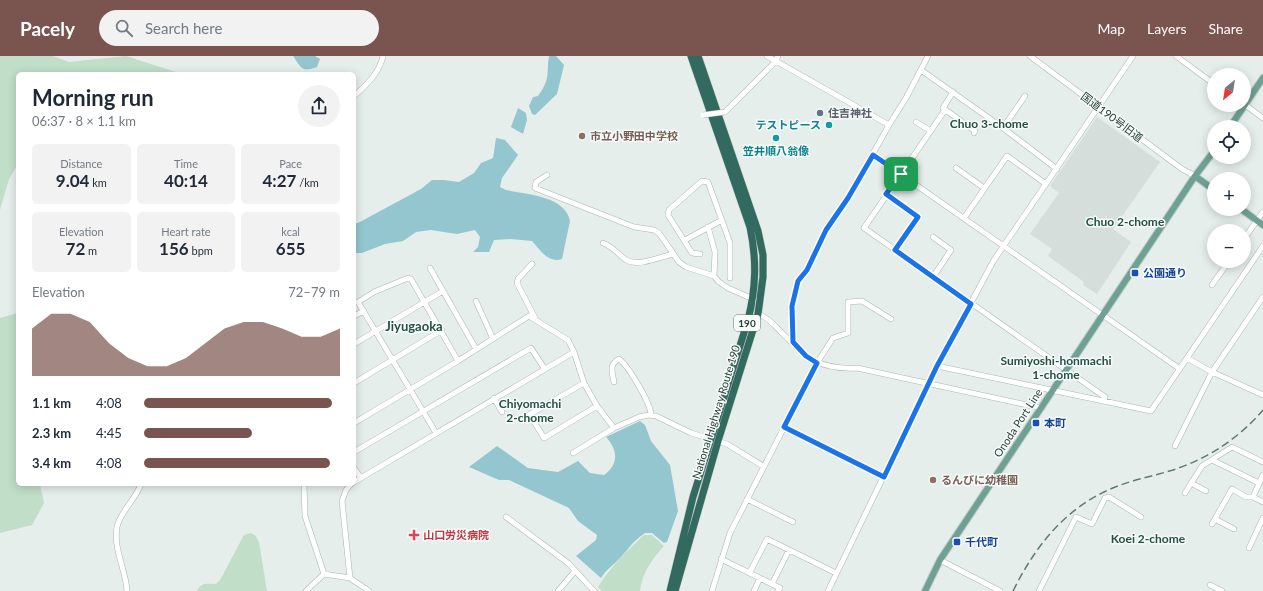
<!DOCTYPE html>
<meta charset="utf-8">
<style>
:root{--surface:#fff;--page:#f2f2f3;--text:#1f2937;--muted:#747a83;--accent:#7a544e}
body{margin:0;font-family:Lato,"Noto Sans JP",sans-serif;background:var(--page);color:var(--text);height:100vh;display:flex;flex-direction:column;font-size:15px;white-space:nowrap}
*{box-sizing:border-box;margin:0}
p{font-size:13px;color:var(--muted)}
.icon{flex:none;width:22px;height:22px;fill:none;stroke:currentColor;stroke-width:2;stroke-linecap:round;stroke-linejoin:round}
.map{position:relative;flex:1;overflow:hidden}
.panel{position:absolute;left:16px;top:16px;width:340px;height:414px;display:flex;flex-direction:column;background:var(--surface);border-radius:6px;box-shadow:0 2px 10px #0003}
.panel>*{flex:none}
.needle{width:26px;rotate:210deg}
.fabs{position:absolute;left:1207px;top:12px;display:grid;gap:8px}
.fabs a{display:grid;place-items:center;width:44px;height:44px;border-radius:50%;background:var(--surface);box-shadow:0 2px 10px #0003;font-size:20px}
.pin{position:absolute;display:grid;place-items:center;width:34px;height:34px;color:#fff;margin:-17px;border-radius:8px;box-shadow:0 2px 6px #0006}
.round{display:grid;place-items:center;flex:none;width:42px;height:42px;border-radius:21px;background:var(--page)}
.headline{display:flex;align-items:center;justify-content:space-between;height:68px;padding:0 16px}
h1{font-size:22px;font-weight:700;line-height:30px}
.stats{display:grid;grid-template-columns:repeat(3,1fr);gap:6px;height:68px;padding:4px 16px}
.stats div{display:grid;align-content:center;border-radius:6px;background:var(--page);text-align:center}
.stats b{font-size:17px;font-weight:700}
.stats small{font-size:11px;font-weight:400}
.stats p{font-size:11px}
.chart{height:112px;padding:8px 16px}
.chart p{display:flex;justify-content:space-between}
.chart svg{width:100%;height:72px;margin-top:4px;fill:var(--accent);opacity:.7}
ul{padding:0 16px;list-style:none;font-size:13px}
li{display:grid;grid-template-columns:64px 48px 1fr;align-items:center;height:30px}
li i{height:10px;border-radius:5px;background:var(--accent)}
header{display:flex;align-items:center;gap:24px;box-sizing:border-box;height:56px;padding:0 20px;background:var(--accent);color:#fff}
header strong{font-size:19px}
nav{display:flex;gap:22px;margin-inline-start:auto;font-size:14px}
.search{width:280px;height:36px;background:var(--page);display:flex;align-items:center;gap:10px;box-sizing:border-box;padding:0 14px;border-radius:22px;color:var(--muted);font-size:15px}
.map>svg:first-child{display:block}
</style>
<header>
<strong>Pacely</strong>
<div class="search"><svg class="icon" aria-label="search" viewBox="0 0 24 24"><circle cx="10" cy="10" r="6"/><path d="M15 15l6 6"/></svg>Search here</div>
<nav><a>Map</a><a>Layers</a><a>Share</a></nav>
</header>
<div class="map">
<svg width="1263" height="535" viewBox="0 0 1263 535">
<rect width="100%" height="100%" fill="#e6eeeb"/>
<!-- built -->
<path fill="#d5deda" d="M1097,61L1160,106L1113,173L1131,186L1097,238L1083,229L1084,226L1048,200L1052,193L1030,178L1059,137L1050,130Z"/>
<!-- green -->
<path fill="#c1dec9" d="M0,0H53L69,6L126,0L182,18H18V108L9,123L0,154Z
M18,257V428H40L44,447L32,469L0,477V262Z
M250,477L255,479L259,486L267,535H197C201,526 207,528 216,528L220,524L244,479Z
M644,479H652L664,490C652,503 642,517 640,535H602L598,531C610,511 627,495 644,479Z"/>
<!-- water -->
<path fill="#93c6cf" d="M293,0H315L320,3L317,11C301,17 301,11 293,0Z
M549,0H556L564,9L557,38L535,59L532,58L529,50L533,41L538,40C551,22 546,19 549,0Z
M518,52L526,57L527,64L523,78L511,71Z
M496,82L505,84L518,99L502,122L500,131L506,134C526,138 566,140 570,165L562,203C549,208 540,194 532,185L511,183L494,184L489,196H473L478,191L480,181L475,174L457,178L431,174L416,176L403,185L385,188L362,197H354V167H358L421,133L432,124H444L459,126L474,117L481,107L493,102Z
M640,365L645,369L651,385L670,409L678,455L667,486L664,487L652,477H645C630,487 628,495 617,505C611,511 606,514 601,522L576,500L596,484L597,479L578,465L569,452L509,424H499L469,411L497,390L528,412L558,416L578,405L590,417L604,419C619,408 618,394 606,381Z"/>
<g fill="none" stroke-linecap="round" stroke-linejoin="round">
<!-- minor casing -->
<g stroke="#a9b6b2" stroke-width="6">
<path id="minor" d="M767,0L889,69
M1030,0L1182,113L1195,120
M1176,0L1214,28
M921,14L1003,72L1057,113
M953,36L943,52L975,75L974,77
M354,40C366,30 380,16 383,0
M1244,48L1263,62
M945,54L864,172L1105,341L1104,345
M725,56L776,5L778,0
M916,66L931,75
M1003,72L1025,40
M873,99L1180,313
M956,112L984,132
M547,119L536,126L535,132L634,171L654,174L659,177L679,206L686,211L714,220L719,226L728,232L755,244
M886,138L918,161L895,194
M964,162L1007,100L1046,128
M708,171L715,196L714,220
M933,181L951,194L933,221
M1244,183L1263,156
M685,184L722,164
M603,187C612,190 618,198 626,204C638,211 660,201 673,198
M700,198L692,197L668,159L669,154L702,125L708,126L730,187V222
M532,208L518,223L517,227L535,262
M430,212L476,293
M1212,229L1229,205
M476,245L493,283
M758,258C769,262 774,269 782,277C807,302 819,314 857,312L1041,352
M354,260L364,255
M793,286L792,250L798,225L807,214L826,174L848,142L889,69L906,42L928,0
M354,288L443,235
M1187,302L1212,316L1263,339
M937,310L1151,355L1263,190
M614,326C612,316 609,308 619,303C628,309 651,348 651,359
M354,327L442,274
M494,342L502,356
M530,359L544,382L597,350
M520,364L584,327
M354,367L458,305L529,260L568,284L574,296L584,327L597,350L614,372
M784,371L884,421
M436,377L358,246L374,236L408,222L411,223L458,305
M1175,390L1212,316L1263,241
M354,396L531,292L544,312
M573,397L614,372L639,361L649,359L656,360L691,377L727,388L763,410
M1212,404L1259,427
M354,412L360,421
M354,426L574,296
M1191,427L1206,435
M304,428L305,460L324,518
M1185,437L1202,410L1232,391L1263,406
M1253,441L1263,419
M747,443L793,466
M506,461L568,507L594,535
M1215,463L1234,473
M1212,468L1232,433L1246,441H1253L1263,446
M1249,492L1263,462
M721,503L780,532L778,535
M940,504L1000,535
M750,516L767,483L836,517
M324,518L350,522L369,535
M350,522L342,445L346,434L351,428
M772,528L789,494
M1210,529L1222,535
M127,535C126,514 113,493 117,471C120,456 136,443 141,428
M306,535L324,518
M558,535L575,515
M712,535L730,477L817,307L833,282L848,277V246L862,245L891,263
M754,535L760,522
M828,535L937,310L994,204L1133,0
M1039,535L1076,461L1092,468L1105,442L1109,441L1141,461"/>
</g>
<!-- major casing -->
<g stroke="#c2cac8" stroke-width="8">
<path id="major" d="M1230,71L1263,22
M1195,120L1214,134
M1241,153L1263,169
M925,535L940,504L1195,120L1214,95"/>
</g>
<!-- highway casing -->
<g stroke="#c2cac8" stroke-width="8">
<path id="highway" d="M670,535L693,441L748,264C756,232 757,204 750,171L691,0
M675,535L718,385L758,258L763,221V199L758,175L698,0"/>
</g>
<!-- minor -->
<use href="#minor" stroke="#fff" stroke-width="5"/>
<!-- major -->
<use href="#major" stroke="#6ea194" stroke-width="6"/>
<!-- highway -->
<use href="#highway" stroke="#336a5f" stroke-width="7"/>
<!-- rail -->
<path stroke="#617b74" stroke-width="1.5" stroke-dasharray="8 4" stroke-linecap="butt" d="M1013,535C1034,493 1061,457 1104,436C1126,425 1150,421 1173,414C1209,402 1239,382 1263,354"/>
<!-- minor-bridge casing -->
<g stroke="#a9b6b2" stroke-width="6" stroke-linecap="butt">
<path id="minor-bridge" d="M703,59L725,56"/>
</g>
<!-- minor-bridge -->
<use href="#minor-bridge" stroke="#fff" stroke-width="5"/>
</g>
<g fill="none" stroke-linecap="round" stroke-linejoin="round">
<!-- route casing -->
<g stroke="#fff" stroke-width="8">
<path id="route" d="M873,99L901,118L886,138L918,161L895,194L971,248L937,310L884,421L784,371L817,307L806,300L793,286L792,250L798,225L807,214L826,174L848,142Z"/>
</g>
<!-- route -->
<use href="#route" stroke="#1a73e8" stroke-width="5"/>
</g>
<!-- markers -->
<circle fill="#6b7280" stroke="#f7fbf9" stroke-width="1.5" cx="820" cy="57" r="4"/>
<g fill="#0f9aa8" stroke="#f7fbf9" stroke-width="1.5">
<circle cx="829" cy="69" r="4"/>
<circle cx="776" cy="82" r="4"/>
</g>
<g fill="#8d6e63" stroke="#f7fbf9" stroke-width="1.5">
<circle cx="582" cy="80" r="4"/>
<circle cx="933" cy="424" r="4"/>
</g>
<g fill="#1a4fb4" stroke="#f7fbf9" stroke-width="1.5">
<rect x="1131" y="213" width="8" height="8" rx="2"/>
<rect x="1032" y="363" width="8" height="8" rx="2"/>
<rect x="953" y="482" width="8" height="8" rx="2"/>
</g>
<path fill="#e0444e" stroke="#f7fbf9" stroke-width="1.5" d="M412 473h4v4h4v4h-4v4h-4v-4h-4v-4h4z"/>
<g text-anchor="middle" stroke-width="3" stroke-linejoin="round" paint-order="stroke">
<!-- shield labels -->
<rect fill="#f7fbf9" stroke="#657873" stroke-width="1" x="734" y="259" width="26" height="16" rx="3"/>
<g font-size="10" font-weight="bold" fill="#264039">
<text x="747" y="271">190</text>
</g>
<!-- worship labels -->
<g font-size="11" font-weight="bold" fill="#5b616d" stroke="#f7fbf9" text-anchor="start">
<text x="828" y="61">住吉神社</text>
</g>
<!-- street labels -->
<g font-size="11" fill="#264039" stroke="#f7fbf9">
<text transform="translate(1112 61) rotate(37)" y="4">国道190号旧道</text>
<text transform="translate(716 356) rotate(-73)" y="4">National Highway Route 190</text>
<text transform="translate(1018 367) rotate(-57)" y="4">Onoda Port Line</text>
</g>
<!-- culture labels -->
<g font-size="11" font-weight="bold" fill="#0d838f" stroke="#f7fbf9" text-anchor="end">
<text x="821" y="73">テストピース</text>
<text x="776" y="99" text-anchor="middle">笠井順八翁像</text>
</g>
<!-- education labels -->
<g font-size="11" font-weight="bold" fill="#785e54" stroke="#f7fbf9" text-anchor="start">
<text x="590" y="84">市立小野田中学校</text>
<text x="941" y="428">るんびに幼稚園</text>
</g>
<!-- transit labels -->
<g font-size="11" font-weight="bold" fill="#164399" stroke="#f7fbf9" text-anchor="start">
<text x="1143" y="221">公園通り</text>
<text x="1044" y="371">本町</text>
<text x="965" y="490">千代町</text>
</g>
<!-- health labels -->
<g font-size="11" font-weight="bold" fill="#be3a42" stroke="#f7fbf9" text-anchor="start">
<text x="423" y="483">山口労災病院</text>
</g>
<!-- neighbourhood labels -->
<g font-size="12" font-weight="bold" fill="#235146" stroke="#f7fbf9">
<text x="989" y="72">Chuo 3-chome</text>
<text x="1125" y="170">Chuo 2-chome</text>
<text x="1056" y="309">Sumiyoshi-honmachi<tspan x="1056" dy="14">1-chome</tspan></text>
<text x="530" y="352">Chiyomachi<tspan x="530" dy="14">2-chome</tspan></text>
<text x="1148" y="487">Koei 2-chome</text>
</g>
<!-- quarter labels -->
<g font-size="13" font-weight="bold" fill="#235146" stroke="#f7fbf9">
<text x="414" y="275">Jiyugaoka</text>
</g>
</g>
</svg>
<div class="fabs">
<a><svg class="needle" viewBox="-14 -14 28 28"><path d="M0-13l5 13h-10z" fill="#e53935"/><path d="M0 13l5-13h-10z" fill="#747a83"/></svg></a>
<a><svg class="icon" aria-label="locate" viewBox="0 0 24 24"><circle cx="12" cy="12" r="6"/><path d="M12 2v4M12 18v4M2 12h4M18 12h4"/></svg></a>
<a>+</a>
<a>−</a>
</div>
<div class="pin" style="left:901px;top:118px;background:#1e9e55"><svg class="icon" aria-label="arrive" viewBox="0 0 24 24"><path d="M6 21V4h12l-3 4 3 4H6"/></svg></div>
<section class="panel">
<div class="headline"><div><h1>Morning run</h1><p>06:37 · 8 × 1.1 km</p></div><a class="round"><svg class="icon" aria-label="share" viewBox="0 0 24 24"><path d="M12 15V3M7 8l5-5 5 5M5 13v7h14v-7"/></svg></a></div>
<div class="stats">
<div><p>Distance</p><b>9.04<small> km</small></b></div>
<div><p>Time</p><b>40:14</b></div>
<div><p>Pace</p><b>4:27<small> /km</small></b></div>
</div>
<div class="stats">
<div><p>Elevation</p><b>72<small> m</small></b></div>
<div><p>Heart rate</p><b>156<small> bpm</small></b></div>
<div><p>kcal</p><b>655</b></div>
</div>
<div class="chart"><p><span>Elevation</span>72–79 m</p>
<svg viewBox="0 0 160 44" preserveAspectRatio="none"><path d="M0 44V15L10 6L20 6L30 11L40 24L50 33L60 38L70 38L80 33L90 24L100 15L110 11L120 11L130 15L140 20L150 20L160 15V44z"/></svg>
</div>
<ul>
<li><b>1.1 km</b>4:08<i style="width:96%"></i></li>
<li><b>2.3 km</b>4:45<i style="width:55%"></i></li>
<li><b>3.4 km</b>4:08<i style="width:95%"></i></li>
</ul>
</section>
</div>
